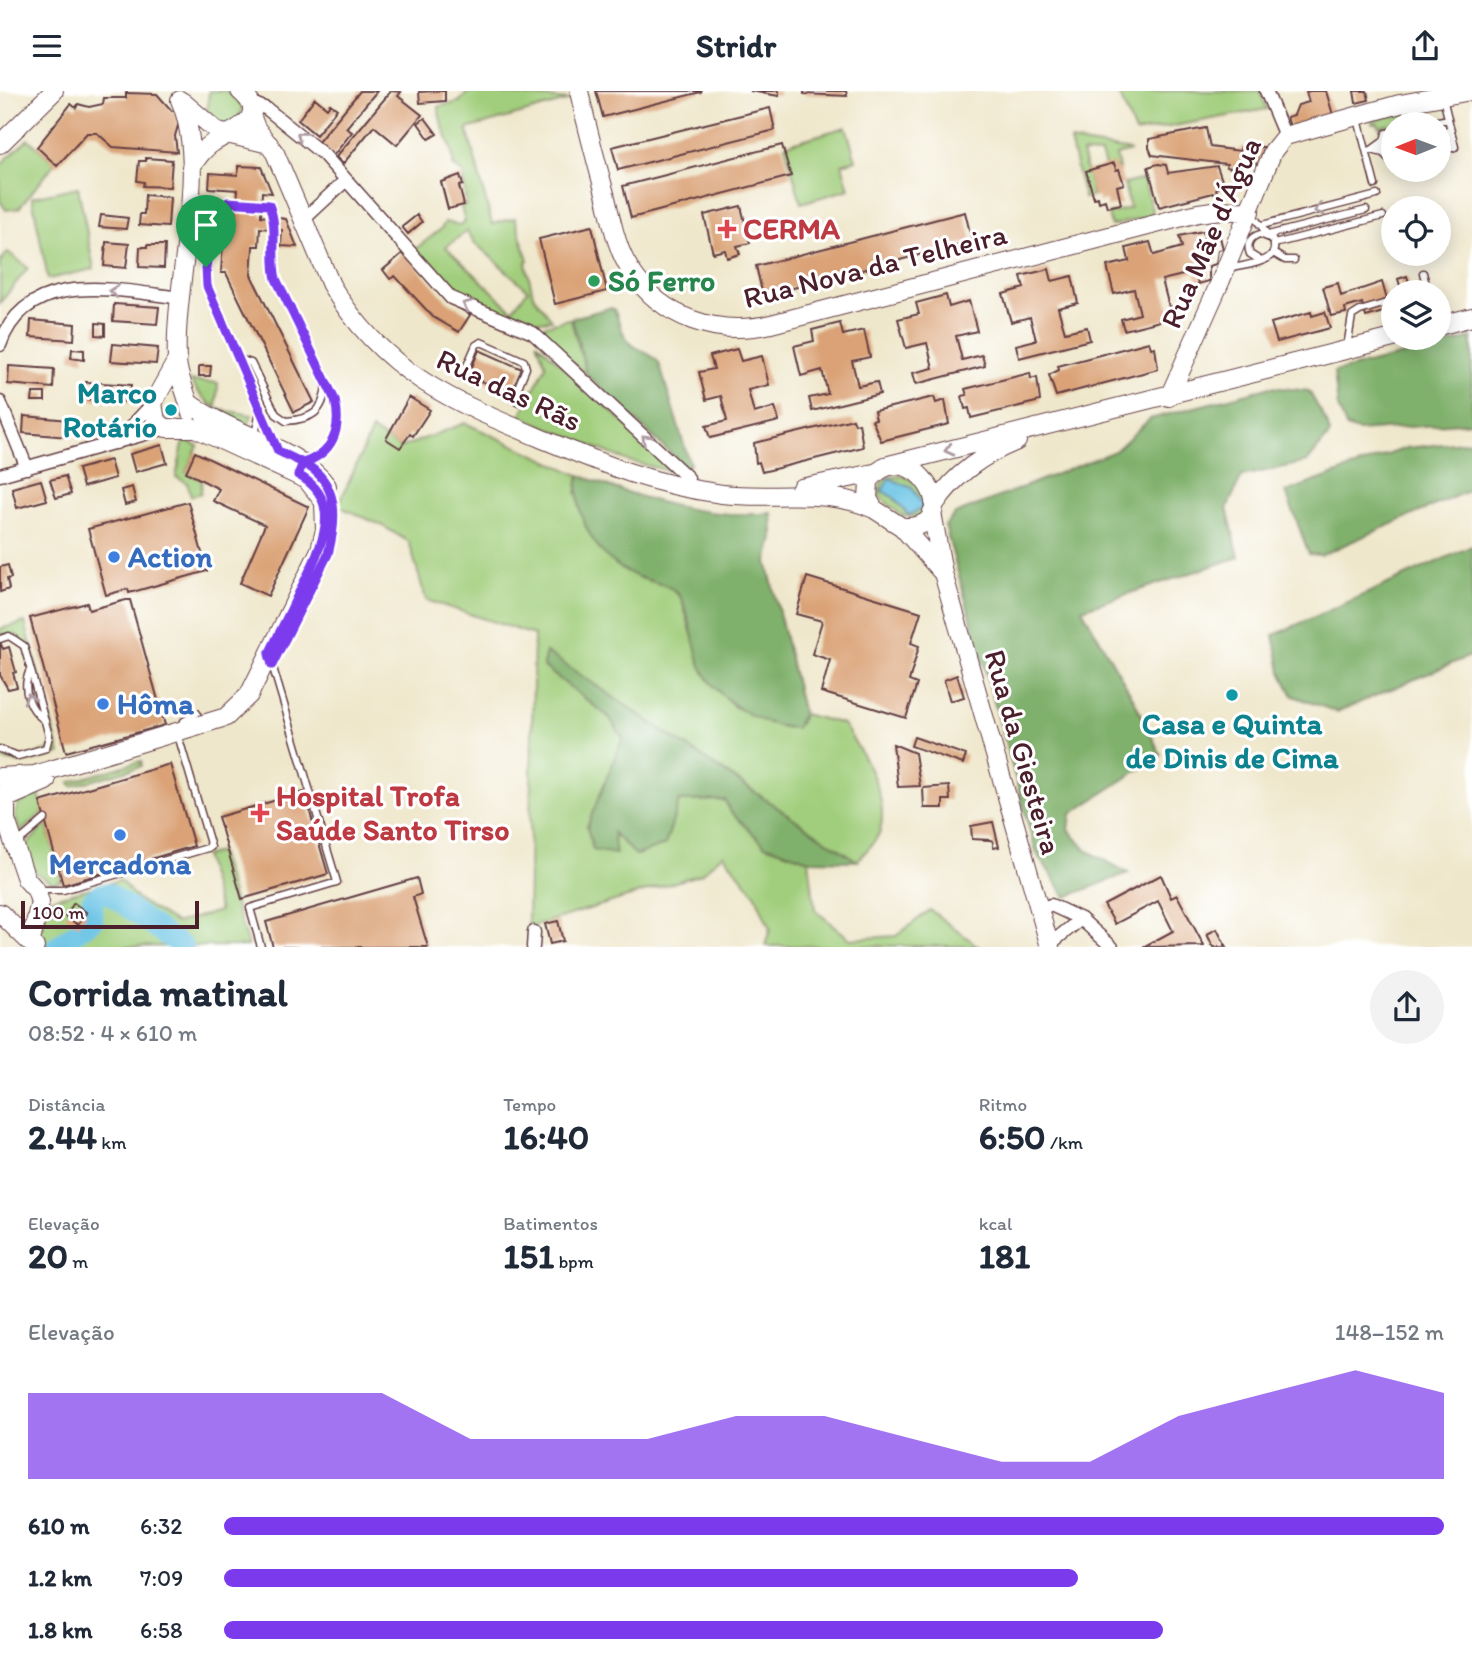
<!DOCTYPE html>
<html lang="pt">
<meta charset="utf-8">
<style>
:root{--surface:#fff;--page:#f2f2f3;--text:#1f2937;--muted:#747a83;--accent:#7c3aed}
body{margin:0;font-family:Itim,sans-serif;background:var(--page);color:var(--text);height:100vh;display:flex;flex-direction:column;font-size:26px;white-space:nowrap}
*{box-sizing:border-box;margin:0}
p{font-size:23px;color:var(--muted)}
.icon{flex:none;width:38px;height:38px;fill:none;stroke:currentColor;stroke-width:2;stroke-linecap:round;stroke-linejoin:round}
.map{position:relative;height:856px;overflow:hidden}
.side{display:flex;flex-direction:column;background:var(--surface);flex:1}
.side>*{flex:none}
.needle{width:46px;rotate:269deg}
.controls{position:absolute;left:1381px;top:21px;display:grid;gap:14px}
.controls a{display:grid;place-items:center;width:70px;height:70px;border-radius:50%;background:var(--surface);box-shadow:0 4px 18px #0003;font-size:35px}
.scale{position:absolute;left:21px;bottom:18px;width:178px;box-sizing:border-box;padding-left:7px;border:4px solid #4a1f2b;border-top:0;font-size:19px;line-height:24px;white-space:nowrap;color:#4a1f2b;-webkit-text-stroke:5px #fff;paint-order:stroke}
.pin{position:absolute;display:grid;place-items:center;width:60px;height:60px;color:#fff;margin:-72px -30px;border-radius:50% 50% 50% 0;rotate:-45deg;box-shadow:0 0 7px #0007}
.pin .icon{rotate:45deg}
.round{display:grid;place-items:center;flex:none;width:74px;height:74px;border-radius:37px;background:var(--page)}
.headline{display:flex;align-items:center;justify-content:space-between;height:119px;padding:0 28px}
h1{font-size:38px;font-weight:700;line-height:52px}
.metrics{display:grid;grid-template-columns:repeat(3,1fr);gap:10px;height:119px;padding:7px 28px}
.metrics div{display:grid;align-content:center}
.metrics b{font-size:35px;font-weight:700}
.metrics small{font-size:19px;font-weight:400}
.metrics p{font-size:19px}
.chart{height:196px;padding:14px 28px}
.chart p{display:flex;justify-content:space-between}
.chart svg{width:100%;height:126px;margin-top:7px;fill:var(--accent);opacity:.7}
ul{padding:0 28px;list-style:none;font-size:23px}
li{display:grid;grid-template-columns:112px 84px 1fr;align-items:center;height:52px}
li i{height:18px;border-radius:9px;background:var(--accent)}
header{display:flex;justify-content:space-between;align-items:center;height:91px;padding:0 28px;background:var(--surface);font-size:32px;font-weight:700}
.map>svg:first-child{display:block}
</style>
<header><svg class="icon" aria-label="menu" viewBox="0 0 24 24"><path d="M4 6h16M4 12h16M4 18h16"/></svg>Stridr<svg class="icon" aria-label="share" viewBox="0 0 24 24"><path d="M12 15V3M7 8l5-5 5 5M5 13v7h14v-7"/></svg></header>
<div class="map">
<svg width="1472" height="856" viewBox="0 0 1472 856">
<rect width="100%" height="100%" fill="#fff"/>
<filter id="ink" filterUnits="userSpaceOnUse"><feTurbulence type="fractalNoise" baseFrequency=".0143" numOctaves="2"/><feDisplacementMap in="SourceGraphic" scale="14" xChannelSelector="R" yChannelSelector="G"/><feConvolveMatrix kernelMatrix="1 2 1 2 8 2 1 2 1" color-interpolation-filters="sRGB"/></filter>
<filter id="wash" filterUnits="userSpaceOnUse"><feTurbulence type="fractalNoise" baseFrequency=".00686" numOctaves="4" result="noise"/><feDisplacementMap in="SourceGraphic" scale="28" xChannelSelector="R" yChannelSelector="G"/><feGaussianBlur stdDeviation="1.57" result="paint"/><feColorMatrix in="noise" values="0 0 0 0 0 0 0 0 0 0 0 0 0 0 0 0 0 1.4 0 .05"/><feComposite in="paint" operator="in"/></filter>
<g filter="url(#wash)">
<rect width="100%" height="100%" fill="#efe7cb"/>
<!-- green -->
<path fill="#a1ce7c" stroke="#767654" stroke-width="2" fill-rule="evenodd" d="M209,0H227L243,16L237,32L223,35L207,22Z
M469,0L570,9L467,38L492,133L515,127L528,169L526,172L533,204L552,229L528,231L459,206L414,159L441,138L445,131L460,134L465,131L461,116L466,114L463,82L453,75C455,52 438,37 439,15L459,11ZM467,140L475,152L528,199L512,219L446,156Z
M1118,0H1260L1267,18L1135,42Z
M1430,17L1429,27L1393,33L1389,37L1388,34L1379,36L1378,32H1372V29Z
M846,36L856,69L842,73L849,98L801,112L785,54Z
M28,48L55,72L19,117L6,119L0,110V74Z
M1070,50L1131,60L1116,64L1119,78L1105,75L1101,63L1082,62L1093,105L1084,107Z
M1144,88L1153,124L1111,135L1108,123L1130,117L1124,93Z
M78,96L94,178L48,188L32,106Z
M8,161L28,177L0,212V171Z
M572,227L571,230L587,284L540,244L543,235Z
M537,251L678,382L628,370L520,325L546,275Z
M191,290L218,292L216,318L252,324L248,334C224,323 204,314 191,290Z
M465,332L579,384L576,402L637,486L670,496L681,507L702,577L734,616L786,637L800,633L803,623L843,633C862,662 890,703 880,740C877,750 864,762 857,770L546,561L543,575L609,626L623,647L587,736L612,741L636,763L665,754L679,710L725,709L730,720L765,754L809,769L815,819L850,848L896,845L930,819L978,855H765L770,838L755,803L723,763L701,783L531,836L528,832L534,544L426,509L409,451L381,434L338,415L372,339L400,357Z
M184,349L198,355L186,381L202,389L201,402L191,405L187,392L176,386Z
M903,385L919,393L927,415L919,426L902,425L879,405L881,391L887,386Z
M25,531L60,663C39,669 22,675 0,668V663L17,668L48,660L53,651L25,552L15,543L0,544V538Z
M141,670L142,675L72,695L70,691Z
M39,702L43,722L20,741L15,724L18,713Z
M46,733L62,789L53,792L34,781L25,756Z
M219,761L248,855L48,856L40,845L49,808L120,789L137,808L176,832L220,820L204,765Z"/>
<!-- forest -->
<path fill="#80b16c" stroke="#65684c" stroke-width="2" d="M609,217L614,218C620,231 622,247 634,255C644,262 651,262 659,272L690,374L685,376L587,284L572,227Z
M1472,247V331L1358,340L1346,336L1338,316L1334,281Z
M1271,296L1309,300L1327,332L1330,343L1307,371L1242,385L1227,417L1239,466L1082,518L1133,607L1161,664L1071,723L1069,739L1086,759L1128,782L1066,806L1036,761L945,435L955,423L1115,360L1150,328Z
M1472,350V398L1321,464L1309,463L1286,401L1406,357Z
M579,384C641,408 704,429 772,422L773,447L767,471L803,623L796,637C759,636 716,608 701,575C693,555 691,525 681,507C673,493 653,492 639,486C598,471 572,427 579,384Z
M1472,455V564L1337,621L1293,605L1281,581L1274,544Z
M546,561L857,770L809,769L765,754L730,720L725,709L679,710L665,754L636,764L613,742L616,763L593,759L587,736L623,647L609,626L543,575Z"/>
<!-- water -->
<path fill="#66c2e4" stroke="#587088" stroke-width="2" d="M889,387L912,397L925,417L908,424L894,407L882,400Z"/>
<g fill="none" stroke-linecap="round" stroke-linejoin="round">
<!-- river -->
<path stroke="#66c2e4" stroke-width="21" d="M57,856L93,829L92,809L100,803L108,802L183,856"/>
</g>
<g id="blocks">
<!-- building -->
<path fill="#daa276" d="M360,0H377L346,37L352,41L333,65L318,51Z
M391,0L401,1L398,5L422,24L397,54L374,35L343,73L336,66Z
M438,0H445V10L420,12L419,1Z
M596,0H701V1L603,26Z
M750,0H779V5Z
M804,0H846L847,5L804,3Z
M1310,0H1326L1333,24L1290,36L1287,26L1294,24L1298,14L1309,11L1306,1Z
M1354,0H1367L1369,9L1356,12Z
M126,2L157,3L172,20H176L179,31L175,45L177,61L113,56L97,42H87L57,75L37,56L71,13L76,17L78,13L89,16L103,13L104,7H126Z
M315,7L327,17L330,13L337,18L316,44L298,29Z
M770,17L775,39L618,79L612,56Z
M425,27L437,43L429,48L418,32Z
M1206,37L1210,56L1240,60L1241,56H1264L1259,73L1239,69L1238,78L1226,76L1227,73L1152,64L1149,57V48Z
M782,54L791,85L631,127L623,95Z
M146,67L172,69L170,96L143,95L144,91L137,90L139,70H146Z
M1114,72L1116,79L1119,78L1124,93L1117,95L1121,113L1107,116L1105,109L1099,111L1098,106L1094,107L1086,80Z
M1158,73L1166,74L1168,82L1217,75L1224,95L1216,98L1217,101L1159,116L1148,76Z
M238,75L261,76L272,102L262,101L261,125L286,128L297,156L281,155L282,139L260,137L259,155H253L251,184L314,311L294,321L226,182H221L225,122L236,123L238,99L209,97L210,82L238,84Z
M460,84L463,94L459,95L464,114L448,118L441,91Z
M145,104L170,106L168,136L139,134L140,123H144Z
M741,115L750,152L737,155L740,163L727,167L725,159L713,162L704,124Z
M965,121L972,150L763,205L756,175Z
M101,124L128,127L126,138L99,136Z
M417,124L422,131L408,143L402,136Z
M592,135L607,200L555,213L539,148Z
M1203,140L1205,149L1220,146L1223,158L1218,159L1216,173L1209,175V190L1198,193L1195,181L1162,189L1169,216L1181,213L1184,224L1124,239L1121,228L1140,223L1134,198L1114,203L1107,175L1129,170L1126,157L1150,151L1154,164L1182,156L1179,145Z
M106,151L129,153L126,177L104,175Z
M147,154H165L164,177L139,176L140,156H147Z
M404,161L446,209L470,224L459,241L433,226L395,185L390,188L383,179Z
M1049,178L1052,190L1072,185L1078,212L1058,217L1065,241L1087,236L1090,249L1019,267L1016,254L1036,249L1030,226L1011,231L1003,203L1024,197L1021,185Z
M1407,185L1412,201H1402L1398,188Z
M1382,191L1390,219L1366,226L1362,212L1345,217L1346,222L1331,225L1323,196L1338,192L1341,205Z
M946,204L949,216L969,210L977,240L956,245L962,269L982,264L985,275L916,293L913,282L933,277L927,252L906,257L898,228L919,223L916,212Z
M114,213L159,216L157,233L113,230Z
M1311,221L1312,225L1325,221L1330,237L1277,251L1271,232Z
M31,229L75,233L74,249L30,246Z
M96,232L105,233V245L96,244Z
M840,232L843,244L864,239L870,266L852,270L858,295L877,291L880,303L812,320L809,307L828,303L822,279L801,285L794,255L814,250L812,239Z
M1149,251L1151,257L1155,256L1158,278L1056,305L1049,284L1059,279L1058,275Z
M113,253L158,257L156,273L111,270Z
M72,258L84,259V269L71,267Z
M737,258L741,270L762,265L769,294L748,299L754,322L775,316L779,330L710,347L706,335L727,330L721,305L706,309L699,281L714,278L710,265Z
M479,259L522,278L511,302L468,285Z
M9,275L54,278L53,297L8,293Z
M199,275H211L210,285H199Z
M1030,282L1031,288L1037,286L1040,310L971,327L969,317L965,318L962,305L967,304L965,298Z
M86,291L131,294L130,311L85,308Z
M33,302H45V310H32Z
M409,306L430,319L413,345L410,343L400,357L386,348Z
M934,306L936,312L945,309L949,333L881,350L872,329L876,328L874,320Z
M24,325L69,329L68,346L23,342Z
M853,328L855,333L859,332L863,356L762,381L759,371L756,372L754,352Z
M162,354L167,372L135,381L130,363Z
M195,361L309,416L268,505L240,492L265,434L213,410L219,398L186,381Z
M110,369L115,387L83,396L78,378Z
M65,385L71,403L56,407L50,389Z
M41,389L47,409L17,417L12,397Z
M132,396L136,411L125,414L121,399Z
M188,411L207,480L129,502L128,498L106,504L88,438Z
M8,474L11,487L7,488L9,498L0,501V476Z
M807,486L921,521L911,552L919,555L909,590L917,593L906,627L821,601L830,569L812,563L822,530L796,523Z
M126,509H130L165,634L66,661L30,527L87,512L89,519Z
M0,551L3,558L9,556L16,581L13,582L17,596L8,598L0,584Z
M957,584L964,606L950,610L944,589Z
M914,646L966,664L963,673L911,655Z
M893,653L915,662L920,695L898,696Z
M170,673L194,755L63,794L40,711Z
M949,695L950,709H943V717H924L923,697Z
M304,701L328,783L242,808L218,726Z
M993,731L999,756L993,757V750L990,749L972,748L971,735Z
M1161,784L1171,807L1177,804L1204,855L1143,856L1173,840L1158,810L1115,833L1104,814Z
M417,787L421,803L413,806L428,856H273L266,831Z
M74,812L87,822L78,834L65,825Z
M558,830L563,850L550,853L545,833Z
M1217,838L1226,856H1213L1207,843Z"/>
</g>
</g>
<g filter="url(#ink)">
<use href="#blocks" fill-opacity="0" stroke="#633d43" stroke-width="2"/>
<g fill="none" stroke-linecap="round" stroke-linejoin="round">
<!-- lane casing -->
<g stroke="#633d43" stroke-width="9">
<path id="lane" d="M1358,28L1375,94
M1424,33L1448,28
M1438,42L1451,39
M1438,48L1452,44
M1373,58L1384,50L1386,42L1393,41
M1375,58L1393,53
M1371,59L1383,62L1393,60
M1438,61L1455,56L1443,7
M1383,62L1393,72
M1251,122L1268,144L1366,119
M1262,134L1377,104
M1274,153L1383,125
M1273,162L1285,169H1294
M1229,178C1244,173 1284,173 1272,148L1260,143C1250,146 1246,153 1250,163L1261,170
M1423,182L1428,201
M1347,256L1352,225L1360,220L1393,210
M239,268L251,272L276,323L286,330C312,328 323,322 326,295
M462,286L476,254L481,251L524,270L526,277L513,308L519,311
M251,341L256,339L260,321
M274,352L207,195V156L214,127L228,111L269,114C279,137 270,163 276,188L335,309C341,338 334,362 305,372
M0,548L9,545L24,555L49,645L46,657L18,665L0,658
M30,579C21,598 29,618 45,630
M185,636L184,630L197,622
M18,751L45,728
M38,799H63L211,756L180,651
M261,856L250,817L337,791L271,570"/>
</g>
<!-- street casing -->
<g stroke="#633d43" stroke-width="15">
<path id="street" d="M1266,0L1285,45
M249,11L267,18L324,64L451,207L533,242L688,387L685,398
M303,129L346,89
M0,254C27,176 119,200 182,207
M0,311L27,377
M116,352L153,312
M0,384L166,337
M1038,818L1051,814L1081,828L1112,856
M1050,853L1081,828
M533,856L534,841"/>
</g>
<!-- secondary casing -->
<g stroke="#633d43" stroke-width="20">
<path id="secondary" d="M579,0C586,33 595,66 604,99C611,125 615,156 631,180C662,227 717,246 771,233L1198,122L1221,119L1250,121
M180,9C210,78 173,193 177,268C177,286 188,303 190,320
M183,11L218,41L269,53
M251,24L256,37L275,62L331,194C384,283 454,311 545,349C608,375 655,394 722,403C774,409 826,396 874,418
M0,53L54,0
M191,76C198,66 204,57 214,51C233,39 272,27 240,0
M1438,235L1472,226
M1169,306L1221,189L1273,60L1285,45L1400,13L1471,0
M188,311C227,342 301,357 327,395
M885,375L1393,247
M801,397L874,382
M935,413C956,382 983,364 1017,350
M932,421L943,482L1050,856
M902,436C973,439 910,336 869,390L868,408L874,418L902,436L941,480
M0,686L34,684L226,626L249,604L320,459L325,439L324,411L307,389L195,337H166L156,330L153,312L177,269
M6,695V729L26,788L36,799L40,811L31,850
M7,707L46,690
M0,822L35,856"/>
</g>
<!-- lane -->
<use href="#lane" stroke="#fff" stroke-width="6"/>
<!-- street -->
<use href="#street" stroke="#fff" stroke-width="12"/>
<!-- secondary -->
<use href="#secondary" stroke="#fff" stroke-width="18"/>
</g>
<!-- one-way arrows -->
<defs><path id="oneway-chevron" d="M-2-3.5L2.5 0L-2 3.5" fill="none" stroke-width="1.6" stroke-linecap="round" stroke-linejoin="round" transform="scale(1.75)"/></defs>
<g stroke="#ae9aa0">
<use href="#oneway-chevron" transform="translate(301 45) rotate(-141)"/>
<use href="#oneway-chevron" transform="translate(1319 119) rotate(165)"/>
<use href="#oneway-chevron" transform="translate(114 200) rotate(-174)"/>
<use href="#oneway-chevron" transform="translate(467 214) rotate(-157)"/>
<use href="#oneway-chevron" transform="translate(646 348) rotate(-137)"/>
<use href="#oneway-chevron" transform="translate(949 359) rotate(166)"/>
<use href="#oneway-chevron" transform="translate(29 607) rotate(-107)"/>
</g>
</g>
<g fill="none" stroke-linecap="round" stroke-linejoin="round" filter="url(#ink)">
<!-- route casing -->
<g stroke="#fff" stroke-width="14">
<path id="route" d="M206,176L207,195L278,360L303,372L298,384C348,410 318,463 300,499C290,521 279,542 269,563L272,574L328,463C337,429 340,391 303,372C333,362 342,339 335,309L276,188C270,163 279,137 269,114L228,111L214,127L206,176"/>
</g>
<!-- route -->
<use href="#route" stroke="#7c3aed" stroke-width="9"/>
</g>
<!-- markers -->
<g fill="#e0444e" stroke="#fff" stroke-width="2.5">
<path d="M723.5 127.5h7v7h7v7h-7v7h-7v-7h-7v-7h7z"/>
<path d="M256.5 711.5h7v7h7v7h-7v7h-7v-7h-7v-7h7z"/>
</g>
<circle fill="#2e9e5b" stroke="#fff" stroke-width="2.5" cx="594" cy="190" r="7"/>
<g fill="#0f9aa8" stroke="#fff" stroke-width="2.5">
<circle cx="171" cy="319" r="7"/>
<circle cx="1232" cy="604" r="7"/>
</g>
<g fill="#3f7fe0" stroke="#fff" stroke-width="2.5">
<circle cx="114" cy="466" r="7"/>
<circle cx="103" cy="613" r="7"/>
<circle cx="120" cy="744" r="7"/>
</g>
<g text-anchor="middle" stroke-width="6" stroke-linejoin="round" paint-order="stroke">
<!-- health labels -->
<g font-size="30" font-weight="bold" fill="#be3a42" stroke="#fff" text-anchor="start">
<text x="743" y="148">CERMA</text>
<text x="276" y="715">Hospital Trofa<tspan x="276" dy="34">Saúde Santo Tirso</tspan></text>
</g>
<!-- street labels -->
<g font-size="30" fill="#4a1f2b" stroke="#fff">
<text transform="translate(1211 142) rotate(-66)" y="10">Rua Mãe d'Água</text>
<text transform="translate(875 175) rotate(-14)" y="10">Rua Nova da Telheira</text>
<text transform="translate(509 299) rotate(25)" y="10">Rua das Rãs</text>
<text transform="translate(1023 661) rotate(74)" y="10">Rua da Giesteira</text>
</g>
<!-- leisure labels -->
<g font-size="30" font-weight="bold" fill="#27864d" stroke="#fff" text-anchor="start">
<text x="608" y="200">Só Ferro</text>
</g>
<!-- culture labels -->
<g font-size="30" font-weight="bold" fill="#0d838f" stroke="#fff" text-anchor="end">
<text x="157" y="312">Marco<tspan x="157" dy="34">Rotário</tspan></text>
<text x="1232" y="643" text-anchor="middle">Casa e Quinta<tspan x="1232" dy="34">de Dinis de Cima</tspan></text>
</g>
<!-- shop labels -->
<g font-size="30" font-weight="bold" fill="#366cbe" stroke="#fff" text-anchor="start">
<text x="128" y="476">Action</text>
<text x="117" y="623">Hôma</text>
<text x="120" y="783" text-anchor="middle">Mercadona</text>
</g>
</g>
</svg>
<div class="controls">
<a><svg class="needle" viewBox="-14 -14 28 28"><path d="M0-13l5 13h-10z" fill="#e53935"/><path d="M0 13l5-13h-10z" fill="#747a83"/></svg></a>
<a><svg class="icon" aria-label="locate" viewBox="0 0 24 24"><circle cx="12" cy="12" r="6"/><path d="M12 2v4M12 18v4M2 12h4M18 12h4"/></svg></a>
<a><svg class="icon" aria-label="layers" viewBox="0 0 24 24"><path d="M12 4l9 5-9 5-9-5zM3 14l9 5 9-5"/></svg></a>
</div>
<div class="scale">100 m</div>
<div class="pin" style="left:206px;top:176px;background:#1e9e55"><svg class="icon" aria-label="arrive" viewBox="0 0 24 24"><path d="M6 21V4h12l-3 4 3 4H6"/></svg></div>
</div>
<section class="side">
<div class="headline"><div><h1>Corrida matinal</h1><p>08:52 · 4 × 610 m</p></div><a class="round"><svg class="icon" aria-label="share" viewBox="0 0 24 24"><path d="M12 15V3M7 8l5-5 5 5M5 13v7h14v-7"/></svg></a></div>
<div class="metrics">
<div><p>Distância</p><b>2.44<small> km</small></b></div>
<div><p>Tempo</p><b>16:40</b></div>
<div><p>Ritmo</p><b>6:50<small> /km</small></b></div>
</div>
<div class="metrics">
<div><p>Elevação</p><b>20<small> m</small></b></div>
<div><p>Batimentos</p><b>151<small> bpm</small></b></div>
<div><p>kcal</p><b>181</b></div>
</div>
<div class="chart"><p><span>Elevação</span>148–152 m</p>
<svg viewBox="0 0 160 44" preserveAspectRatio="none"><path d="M0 44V14L10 14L20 14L30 14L40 14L50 30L60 30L70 30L80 22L90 22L100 30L110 38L120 38L130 22L140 14L150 6L160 14V44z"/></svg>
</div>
<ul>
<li><b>610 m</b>6:32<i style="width:100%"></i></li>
<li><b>1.2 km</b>7:09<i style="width:70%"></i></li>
<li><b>1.8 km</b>6:58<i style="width:77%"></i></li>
</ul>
</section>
